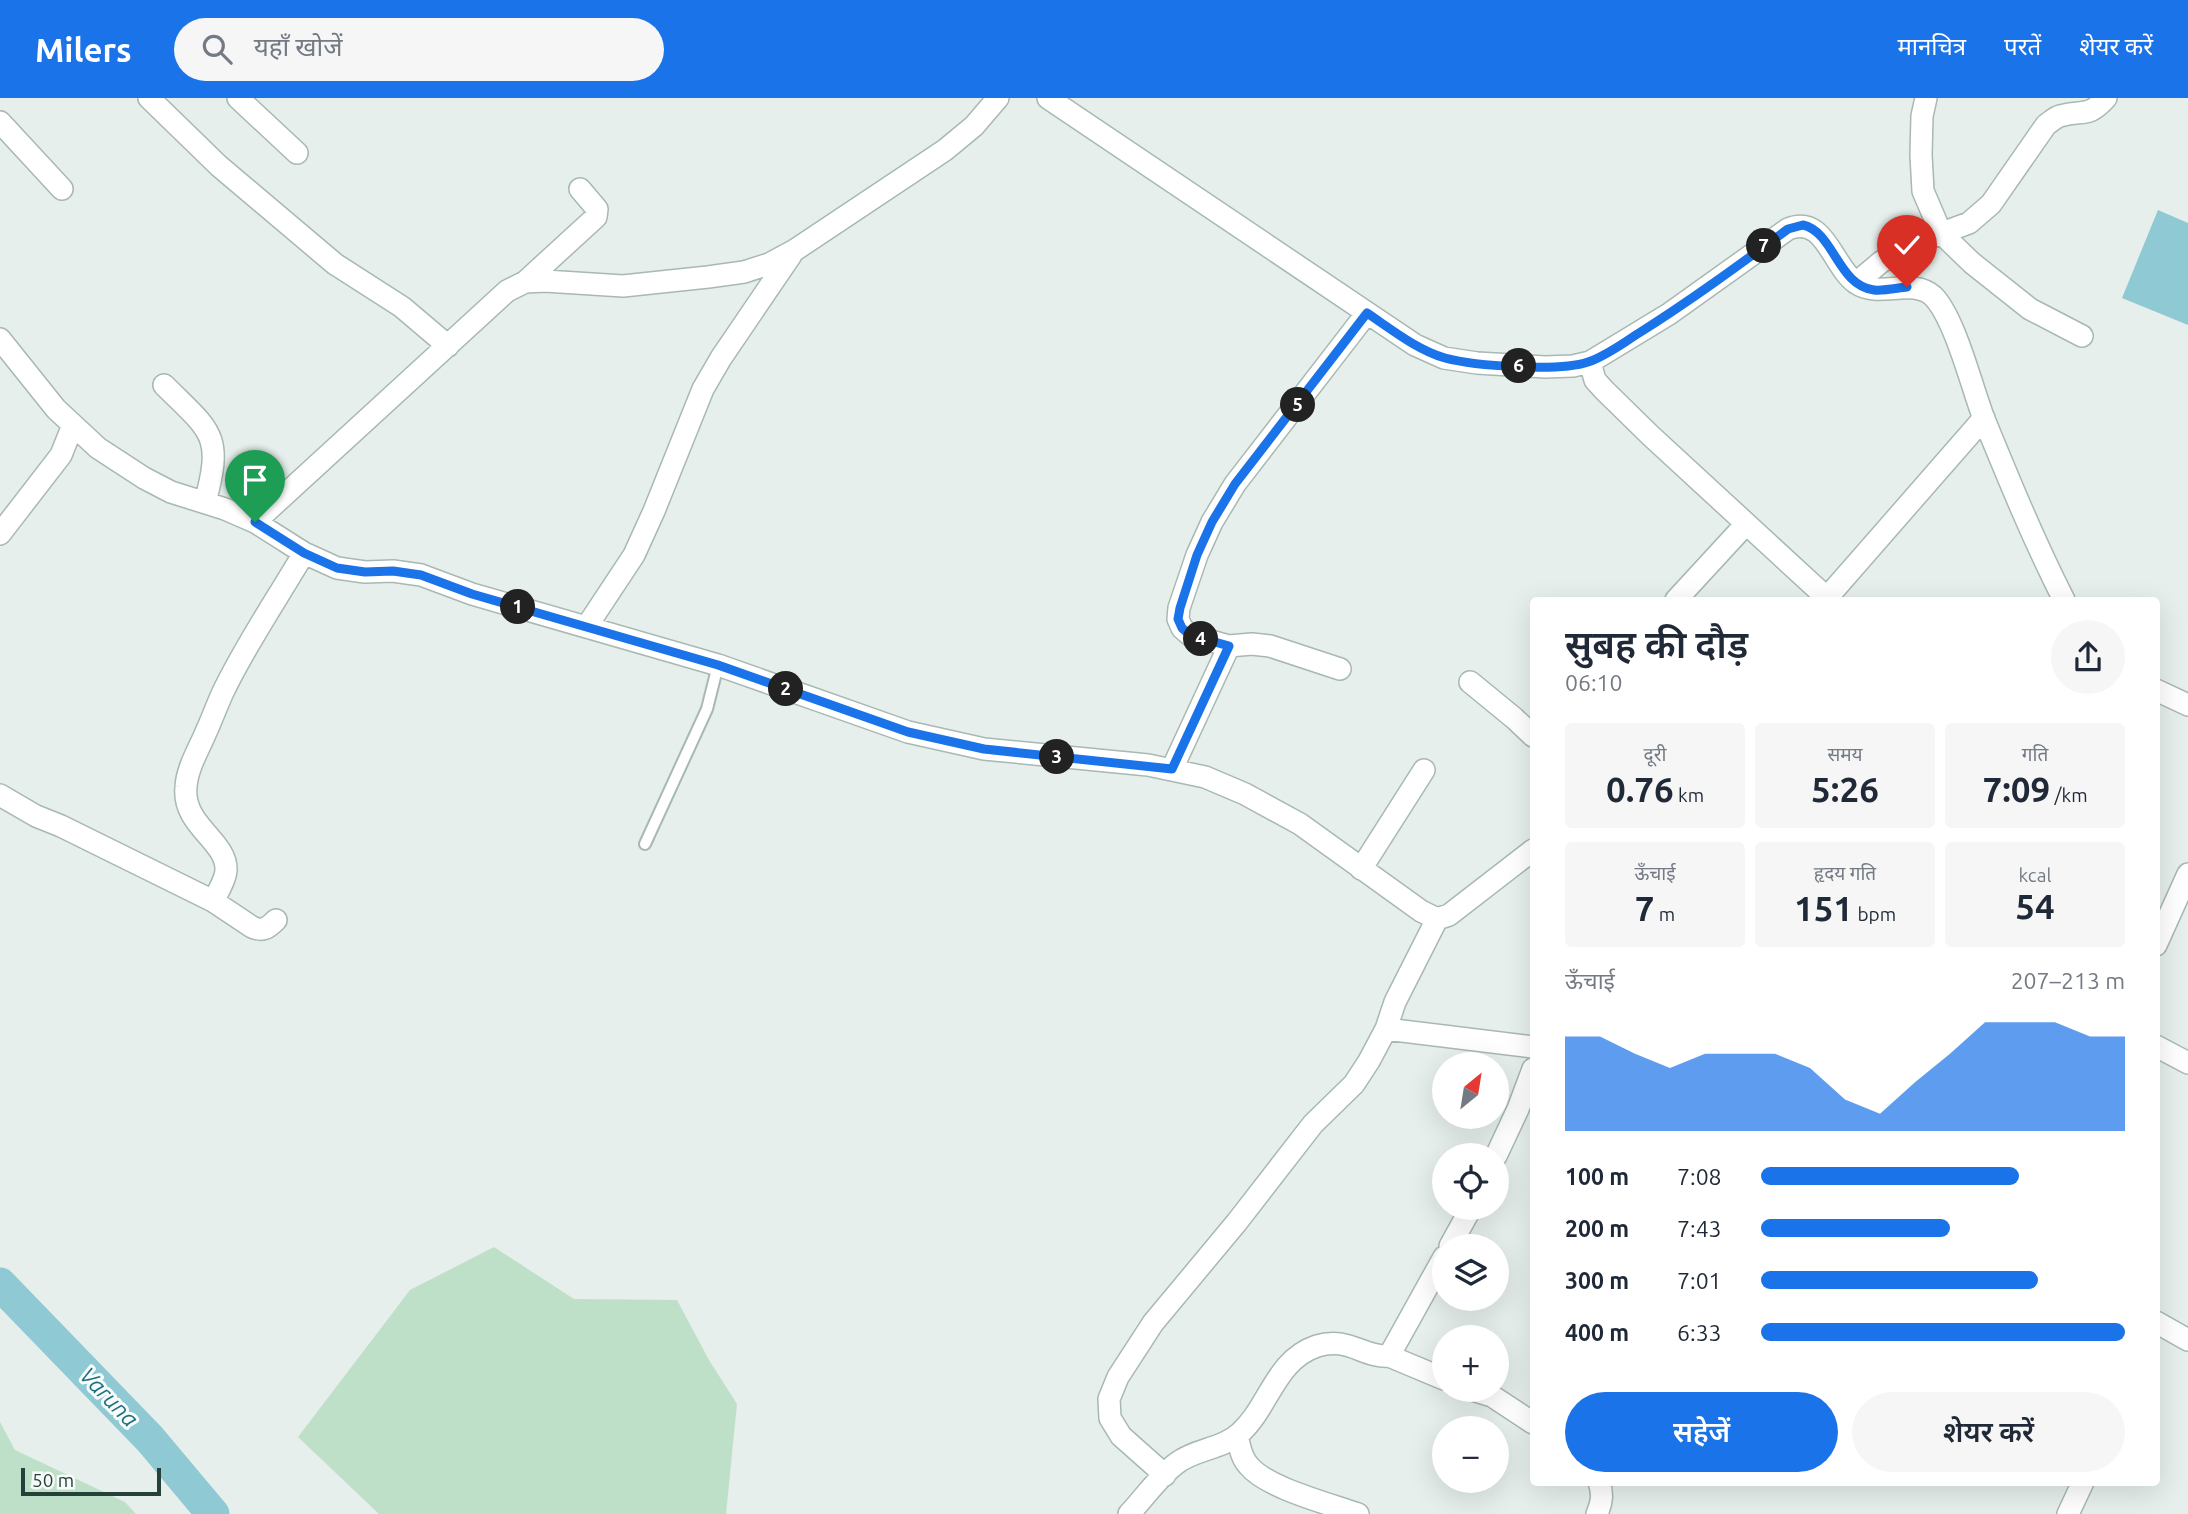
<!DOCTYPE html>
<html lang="hi">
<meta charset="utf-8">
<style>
:root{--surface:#fff;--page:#f6f6f7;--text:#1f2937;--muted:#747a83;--accent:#1a73e8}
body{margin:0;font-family:Ubuntu,"Noto Sans Devanagari",sans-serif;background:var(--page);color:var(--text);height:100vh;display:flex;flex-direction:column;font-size:26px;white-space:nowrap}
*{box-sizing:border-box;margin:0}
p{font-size:23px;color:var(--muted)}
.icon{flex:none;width:38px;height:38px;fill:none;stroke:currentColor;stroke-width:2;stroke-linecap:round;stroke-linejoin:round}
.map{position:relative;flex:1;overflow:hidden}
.panel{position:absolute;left:1530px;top:499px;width:630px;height:889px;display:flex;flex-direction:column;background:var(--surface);border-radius:7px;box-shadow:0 7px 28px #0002}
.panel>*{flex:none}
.needle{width:46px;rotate:30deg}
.buttons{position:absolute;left:1432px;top:954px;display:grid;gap:14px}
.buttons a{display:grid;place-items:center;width:77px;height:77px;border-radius:50%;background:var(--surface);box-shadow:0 7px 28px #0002;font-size:35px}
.scale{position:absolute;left:21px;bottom:18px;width:140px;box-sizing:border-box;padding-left:7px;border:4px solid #24423a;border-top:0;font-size:19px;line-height:24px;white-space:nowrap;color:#24423a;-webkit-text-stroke:5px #f7fbf9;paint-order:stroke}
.pin{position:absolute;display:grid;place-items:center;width:60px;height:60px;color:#fff;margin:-72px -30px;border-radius:50% 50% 50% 0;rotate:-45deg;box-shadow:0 0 7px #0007}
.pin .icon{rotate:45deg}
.km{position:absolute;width:35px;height:35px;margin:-18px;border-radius:50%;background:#222;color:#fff;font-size:19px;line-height:35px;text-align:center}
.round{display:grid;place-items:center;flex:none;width:74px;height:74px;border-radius:37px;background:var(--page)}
.head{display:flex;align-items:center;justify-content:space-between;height:119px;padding:0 35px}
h1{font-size:38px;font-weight:600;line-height:52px}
.metrics{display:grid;grid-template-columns:repeat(3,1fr);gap:10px;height:119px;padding:7px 35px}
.metrics div{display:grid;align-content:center;border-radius:7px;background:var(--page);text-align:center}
.metrics b{font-size:35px;font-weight:600}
.metrics small{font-size:19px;font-weight:400}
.metrics p{font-size:19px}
.chart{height:196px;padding:14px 35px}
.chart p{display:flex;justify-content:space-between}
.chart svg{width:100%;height:126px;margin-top:7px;fill:var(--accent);opacity:.7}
.primary-button{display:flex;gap:14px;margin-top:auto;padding:14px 35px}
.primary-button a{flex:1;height:80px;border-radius:42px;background:var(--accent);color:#fff;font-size:28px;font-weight:600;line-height:80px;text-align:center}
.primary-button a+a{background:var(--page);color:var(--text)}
ul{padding:0 35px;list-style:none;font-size:23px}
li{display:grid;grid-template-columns:112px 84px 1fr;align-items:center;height:52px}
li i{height:18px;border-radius:9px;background:var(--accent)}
header{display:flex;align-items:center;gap:42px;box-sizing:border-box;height:98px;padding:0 35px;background:var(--accent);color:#fff}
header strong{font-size:33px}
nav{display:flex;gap:38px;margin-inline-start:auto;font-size:24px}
.search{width:490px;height:63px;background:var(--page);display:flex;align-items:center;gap:18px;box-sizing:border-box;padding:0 24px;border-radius:38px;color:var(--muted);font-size:26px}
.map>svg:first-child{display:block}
</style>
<header>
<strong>Milers</strong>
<div class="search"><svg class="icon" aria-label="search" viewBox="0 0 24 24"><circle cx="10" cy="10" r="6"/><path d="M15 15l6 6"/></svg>यहाँ खोजें</div>
<nav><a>मानचित्र</a><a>परतें</a><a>शेयर करें</a></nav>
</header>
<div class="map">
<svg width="2188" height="1416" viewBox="0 0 2188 1416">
<rect width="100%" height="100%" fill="#e6efeb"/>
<!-- green -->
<path fill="#bfe0c8" d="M494,1149L574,1201L677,1202L709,1262L737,1306L726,1416H379L298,1339L410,1192Z
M0,1324L15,1352L125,1404L136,1416H0Z"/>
<!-- water -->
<path fill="#8ec9d4" d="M2158,112L2188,125V227L2122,200Z"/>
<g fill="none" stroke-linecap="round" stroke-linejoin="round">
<!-- river -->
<path stroke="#8ec9d4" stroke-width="33" d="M0,1186L150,1341L213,1416"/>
<!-- service casing -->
<g stroke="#a8b8b2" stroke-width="14">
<path id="service" d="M645,746L707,611L718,567"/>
</g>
<!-- minor casing -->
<g stroke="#a8b8b2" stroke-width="24">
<path id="minor" d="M149,0L219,68L335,166L402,209L448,248
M238,0L297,55
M1048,0L1415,247L1444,260L1477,265L1545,269L1573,268L1590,264L1669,216L1788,131C1825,116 1832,168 1856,185C1879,201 1912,179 1933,198C1955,220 1972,290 1984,321C2009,382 2034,443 2064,502
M1926,0L1922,18L1921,57L1923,93L1941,135L1972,165L2030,211L2082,238
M0,24L62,91
M525,184L596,119L597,111L580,91
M1856,185L1881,164L1912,146L1969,125L1991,106L2046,27C2050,24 2056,19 2060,18C2083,11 2087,21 2106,0
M0,241L56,311L98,350L144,380L171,394L225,411L255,424L507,193L525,184L545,183L623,188L708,179L744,174L769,166L795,152L945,52L974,28L998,0
M1590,264L1595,282L1604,292L1651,338L1827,500
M164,287C210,333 224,336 205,404
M255,424L304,455L337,470L365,474L393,473L421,477L472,496L718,567L908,634L984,651L1148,667L1205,679L1245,696L1300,726L1421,813L1437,821L1449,817L1533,752
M0,436L61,357L73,327
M1676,502L1746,426
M1825,502L1984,320
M587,528L634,457L654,413L703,291L721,260L791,157
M1340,571L1270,548L1252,546L1229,548L1190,537L1182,530L1178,521L1179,510L1197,457L1212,424L1235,386L1367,215
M1470,584L1514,620L1533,638
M2156,592L2188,607
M1172,671L1229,548
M0,697L36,718L61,728L213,803L252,829C263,834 268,830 276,822
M1361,771L1424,672
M213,803C218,794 225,783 226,773C228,743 182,728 186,689C187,670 199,651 206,634C212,621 217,607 223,594C246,546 277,501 304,455
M2156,847L2188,776
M1386,931L1533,949
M2156,948L2188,965
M1496,1058L1518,1011L1533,971
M1450,1148L1471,1110
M2156,1224L2188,1242
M1389,1258L1444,1281
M1472,1292L1492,1298L1533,1325
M1237,1338C1240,1349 1241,1360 1249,1368C1267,1390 1330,1406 1358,1416
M1165,1377L1121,1338L1110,1320L1109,1301L1118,1279L1153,1225L1237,1124L1313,1026L1354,986L1369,963L1386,931L1395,904L1437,821
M1129,1416C1145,1399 1159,1378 1177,1365C1195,1351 1223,1351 1240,1335C1269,1309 1275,1262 1317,1248C1348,1238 1364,1260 1389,1258L1444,1159
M1597,1416C1602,1404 1603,1396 1599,1384
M2068,1416L2083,1384"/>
</g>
<!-- service -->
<use href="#service" stroke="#fff" stroke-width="10"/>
<!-- minor -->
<use href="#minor" stroke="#fff" stroke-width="21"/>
</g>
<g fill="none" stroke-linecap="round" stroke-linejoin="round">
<!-- route casing -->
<g stroke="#fff" stroke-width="14">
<path id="route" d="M255,424L304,455L337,470L365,474L393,473L421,477L472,496L718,567L908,634L984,651L1172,671L1229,548L1190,537L1182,530L1178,521L1180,510L1197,457L1212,424L1235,386L1367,215C1391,231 1417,252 1445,260C1475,268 1559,274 1588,264C1606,258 1623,245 1639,235C1690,203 1739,167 1788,131L1803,127C1834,134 1838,188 1874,192C1884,193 1897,190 1907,189"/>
</g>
<!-- route -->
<use href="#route" stroke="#1a73e8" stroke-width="9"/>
</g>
<g text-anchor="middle" stroke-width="6" stroke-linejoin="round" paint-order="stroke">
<!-- water labels -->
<g font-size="23" font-style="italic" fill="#1c6f80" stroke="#f7fbf9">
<text transform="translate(109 1299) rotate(46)" y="8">Varuna</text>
</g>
</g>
</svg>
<div class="buttons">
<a><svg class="needle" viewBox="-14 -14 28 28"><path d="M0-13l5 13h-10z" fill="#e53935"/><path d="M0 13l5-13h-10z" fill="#747a83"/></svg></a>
<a><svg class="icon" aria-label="locate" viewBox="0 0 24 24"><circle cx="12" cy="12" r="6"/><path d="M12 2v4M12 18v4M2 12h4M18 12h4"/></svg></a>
<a><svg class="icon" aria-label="layers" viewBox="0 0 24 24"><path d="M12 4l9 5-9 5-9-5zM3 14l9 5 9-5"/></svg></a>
<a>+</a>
<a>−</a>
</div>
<div class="scale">50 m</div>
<div class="pin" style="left:255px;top:424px;background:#1e9e55"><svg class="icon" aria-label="arrive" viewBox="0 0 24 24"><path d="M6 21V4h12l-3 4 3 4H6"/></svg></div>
<div class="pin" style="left:1907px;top:189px;background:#d93025"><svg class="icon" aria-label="check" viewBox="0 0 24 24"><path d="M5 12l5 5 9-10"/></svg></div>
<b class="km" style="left:518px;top:509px">1</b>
<b class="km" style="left:786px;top:591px">2</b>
<b class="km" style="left:1057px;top:659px">3</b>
<b class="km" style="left:1201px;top:541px">4</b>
<b class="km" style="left:1298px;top:307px">5</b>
<b class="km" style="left:1519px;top:268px">6</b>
<b class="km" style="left:1764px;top:148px">7</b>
<section class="panel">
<div class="head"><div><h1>सुबह की दौड़</h1><p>06:10</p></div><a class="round"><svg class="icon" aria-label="share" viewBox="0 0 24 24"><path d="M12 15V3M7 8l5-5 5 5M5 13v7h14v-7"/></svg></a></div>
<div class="metrics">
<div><p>दूरी</p><b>0.76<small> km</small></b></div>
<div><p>समय</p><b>5:26</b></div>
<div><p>गति</p><b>7:09<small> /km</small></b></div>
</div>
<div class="metrics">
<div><p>ऊँचाई</p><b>7<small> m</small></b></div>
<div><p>हृदय गति</p><b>151<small> bpm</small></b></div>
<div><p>kcal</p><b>54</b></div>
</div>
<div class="chart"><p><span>ऊँचाई</span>207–213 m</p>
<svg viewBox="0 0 160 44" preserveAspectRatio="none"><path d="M0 44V11L10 11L20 17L30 22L40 17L50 17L60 17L70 22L80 33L90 38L100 27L110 17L120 6L130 6L140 6L150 11L160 11V44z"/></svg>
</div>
<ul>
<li><b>100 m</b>7:08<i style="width:71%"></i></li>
<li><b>200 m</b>7:43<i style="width:52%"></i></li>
<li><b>300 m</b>7:01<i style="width:76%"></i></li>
<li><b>400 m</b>6:33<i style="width:100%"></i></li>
</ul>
<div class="primary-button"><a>सहेजें</a><a>शेयर करें</a></div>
</section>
</div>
